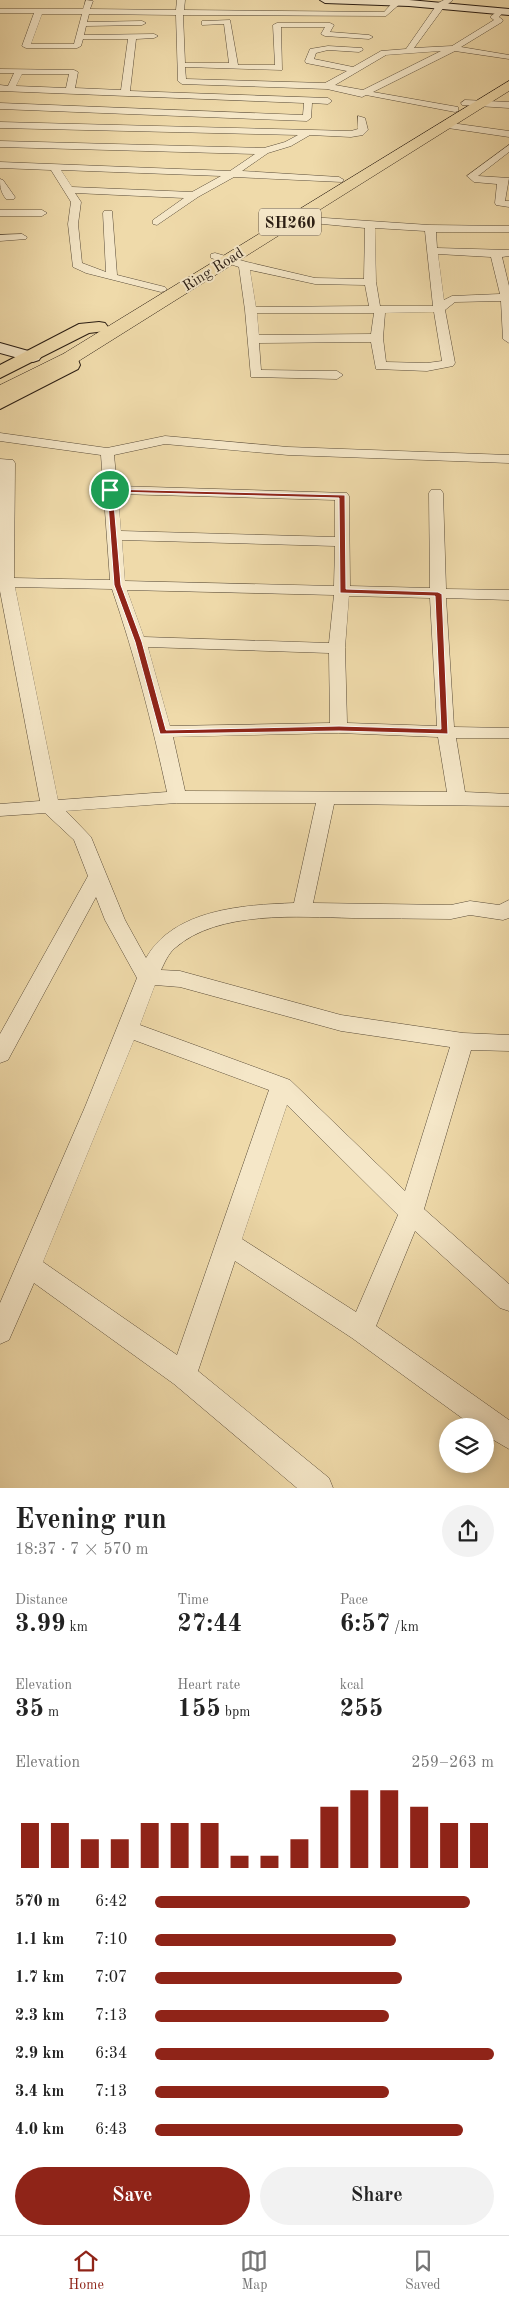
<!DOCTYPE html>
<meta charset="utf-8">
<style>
:root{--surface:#fff;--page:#f2f2f2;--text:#222;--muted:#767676;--line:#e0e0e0;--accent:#8f2418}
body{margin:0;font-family:"Old Standard TT",serif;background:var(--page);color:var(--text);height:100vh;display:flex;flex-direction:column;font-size:19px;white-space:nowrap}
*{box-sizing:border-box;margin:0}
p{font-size:16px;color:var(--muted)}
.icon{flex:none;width:28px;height:28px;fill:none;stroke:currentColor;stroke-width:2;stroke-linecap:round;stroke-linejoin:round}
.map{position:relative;height:1488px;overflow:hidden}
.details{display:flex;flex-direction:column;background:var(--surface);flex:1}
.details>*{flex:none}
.buttons{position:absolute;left:439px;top:1418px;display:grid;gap:10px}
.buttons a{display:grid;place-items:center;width:55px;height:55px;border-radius:50%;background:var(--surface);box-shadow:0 2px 12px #0003;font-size:25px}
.pin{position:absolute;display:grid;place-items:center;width:42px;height:42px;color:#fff;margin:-21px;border:2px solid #fff;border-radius:50%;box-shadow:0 1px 5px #0007}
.round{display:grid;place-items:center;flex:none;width:52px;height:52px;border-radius:26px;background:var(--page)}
.head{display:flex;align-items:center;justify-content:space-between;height:85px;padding:0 15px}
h1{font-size:28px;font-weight:800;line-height:38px}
.stats{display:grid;grid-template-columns:repeat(3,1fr);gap:8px;height:85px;padding:5px 15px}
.stats div{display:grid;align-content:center}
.stats b{font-size:25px;font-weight:800}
.stats small{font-size:14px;font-weight:400}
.stats p{font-size:14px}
.chart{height:140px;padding:10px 15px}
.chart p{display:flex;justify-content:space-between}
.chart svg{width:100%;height:90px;margin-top:5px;stroke:var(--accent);stroke-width:6}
.primary-button{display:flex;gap:10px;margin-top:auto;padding:10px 15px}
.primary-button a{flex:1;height:58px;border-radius:30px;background:var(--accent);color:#fff;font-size:20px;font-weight:800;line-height:58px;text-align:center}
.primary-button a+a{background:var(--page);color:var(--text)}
ul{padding:0 15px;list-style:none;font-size:16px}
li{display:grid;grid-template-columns:80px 60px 1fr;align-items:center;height:38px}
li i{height:12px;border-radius:6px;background:var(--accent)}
.tab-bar{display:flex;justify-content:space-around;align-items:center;height:70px;border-top:1px solid var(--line);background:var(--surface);font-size:14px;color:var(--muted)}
.tab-bar a{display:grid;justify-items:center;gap:2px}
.tab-bar .selected{color:var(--accent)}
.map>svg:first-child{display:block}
</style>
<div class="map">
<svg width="509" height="1488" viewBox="0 0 509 1488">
<rect width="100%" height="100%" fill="#efdaaa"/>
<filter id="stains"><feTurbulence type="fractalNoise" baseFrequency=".004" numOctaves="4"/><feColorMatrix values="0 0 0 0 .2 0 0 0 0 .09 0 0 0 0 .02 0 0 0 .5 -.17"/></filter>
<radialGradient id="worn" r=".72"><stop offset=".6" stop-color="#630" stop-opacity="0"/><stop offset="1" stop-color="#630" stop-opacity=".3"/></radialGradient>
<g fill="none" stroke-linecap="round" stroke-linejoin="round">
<!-- street casing -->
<g stroke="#5a4c38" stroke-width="1">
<path id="street" d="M86,0L93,1L90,9L176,10L177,0H185L184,10L384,12L395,0L402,2L386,16L183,15L185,63H229L224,24L202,25V21H205L230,20L238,65H275L273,25L277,23H330L334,25L330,32L369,35L373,37L369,39L325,36L321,34L325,27H281L282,70L185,67L186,79L325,83L347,71L306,63L305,61L310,49L328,46L362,48L363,50L359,52L328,50L316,53L314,59L353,67L381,51L406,49L438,3L444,0H453L444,7L414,48L452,46L494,20L490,17L500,9L504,11L499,17L503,20L502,22L461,47L509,55V59L455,51L373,92L458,107V111L455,112L366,95L362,97L327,89L182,84L178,81L176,15L89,14L87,22L142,21L146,23L142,25L86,26L84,35L154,34L158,36L154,38L136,39L130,91L328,98L332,101L328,104L312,103L311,118L307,121L0,109V103L303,115L304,103L0,91V85L8,86L14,73H0V69L74,70L78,72L75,88L121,90L128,39H83L81,46L77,48H26L22,46L34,13H0V9H83ZM42,14H82L74,44H31ZM441,51L363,90L335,85L386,55ZM22,74H69L66,88L16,86Z
M465,100L509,102V108L462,105L461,103Z
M358,116L365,118L368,130L363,135L351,137L310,135L291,146L268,153L242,171L339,177L344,180L342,182L234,177L198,197L157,225L153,224V220L184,198L75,193L81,202L78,224L82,263L106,272L103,213L104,211H112L117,275L165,287L167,289L165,291L161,292L86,273L73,267L68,224L71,202L51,170L0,168V162L230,171L255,154L0,147V141L264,148L285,142L298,135L0,128V122L351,131L358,129ZM61,170L221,176L192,192L72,187Z
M444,122L509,131V137L441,127V123Z
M509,145V152L478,176L509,178L505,201H509V207L496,205L495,203L497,184L474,182L467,176Z
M0,179L3,180L15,197L14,199H6C1,192 0,188 0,179Z
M0,210H42L47,213L42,216H0Z
M295,216L429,225L509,226V232H436L437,248L509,250V256L502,257L509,286V343L503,339L501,301L455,302L445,310L455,363L453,366L427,371L376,369L371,342L259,343L261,370L337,371L343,375L337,379L251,377L245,310L239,267L211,258V254L215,253L247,262L315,278L364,279L365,228L291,221V217ZM375,228L425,231L433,306H380L376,282ZM438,254L491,257L500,294L452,296L444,300ZM250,270L315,284L365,285L369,306L256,307ZM434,312L442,361L427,363L386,362L383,338L385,313ZM257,313H374L371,334L259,335Z
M22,234L27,237L26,239L0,241V235Z
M0,433L107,448L165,436L288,447L509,455V463L288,455L165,444L114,455L117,486L347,493L349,496L350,586L430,588L429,493L431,490H441L443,493L446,589L509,590V600L446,598L454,727L509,728V738H456L465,792L509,794V806L334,804L313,903L451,905L470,901L499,905L509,900V918L503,920L470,915L451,919C418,919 385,918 352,918C299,917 218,910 175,948C168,954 165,962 161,970L180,971L341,1015L463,1033L509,1035V1051L471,1050L424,1209L509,1284V1311L500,1308L415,1231L376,1326L509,1420V1449L485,1435V1426H473L352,1338L235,1261L198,1371L329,1478L333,1488H297L174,1384L34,1283L9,1340L0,1344V1303L85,1107L137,978L105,920L96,897L8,1060L0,1063V1034L88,876L74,840L45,813L0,816V804L40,801L0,591V459L13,460L15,463L14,578L110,580L101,455L0,441ZM118,494L335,500V537L121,531ZM122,540L335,546L334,586L125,581ZM15,587L112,589C135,656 152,723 167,792L58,800ZM127,590L334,595L329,643L144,637ZM349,596L430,598L437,726L347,723L345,648ZM148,647L329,653L330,723L170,726ZM339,733L438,737L447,792L185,791L173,737ZM177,803H316L294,903C243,905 174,909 146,958L125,920L91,837L66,811ZM155,985L180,987L341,1031L450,1047L405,1191L290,1080L140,1025ZM134,1040L269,1090L177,1355L43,1262ZM287,1105L398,1215L356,1312L242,1239Z"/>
</g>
<!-- secondary casing -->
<g stroke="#291c12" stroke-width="2">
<path id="secondary" d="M320,0H409L509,9V15L409,6L325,3Z
M0,343L39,354L41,357L39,360L33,362L0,353Z"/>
</g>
<!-- primary casing -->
<g stroke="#291c12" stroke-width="2">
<path id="primary" d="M99,322L105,323L108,327L105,331L89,333L0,378V365L79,324Z
M70,353L76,354L80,365L78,369L0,409V395L61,363V358L64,354Z"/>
</g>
<!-- highway casing -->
<g stroke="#291c12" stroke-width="1">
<path id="highway" d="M509,81V91L77,362L0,399V385L63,354Z"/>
</g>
<!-- street -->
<use href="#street" fill="#f5e7c8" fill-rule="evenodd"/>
<!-- secondary -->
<use href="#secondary" fill="#f5e7c8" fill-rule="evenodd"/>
<!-- primary -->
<use href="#primary" fill="#efdaaa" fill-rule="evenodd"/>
<!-- highway -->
<use href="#highway" fill="#efdaaa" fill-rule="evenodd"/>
</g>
<!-- route -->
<path fill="#8f2418" stroke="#fff" fill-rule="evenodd" d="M107,489L345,495L346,589L438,592L442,594L448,734L339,731L160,734L135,642L114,585ZM113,492L339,498L340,593L435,596L441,729L339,726L166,730L142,642L121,585Z"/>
<g text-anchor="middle" stroke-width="4" stroke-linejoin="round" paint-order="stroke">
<!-- far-street labels -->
<g font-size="15" fill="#291c12" stroke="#f5e7c8">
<text transform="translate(213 269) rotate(-32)" y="5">Ring Road</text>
</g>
<!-- shield labels -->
<rect fill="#f5e7c8" stroke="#665949" stroke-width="1" x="259" y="208.5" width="62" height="27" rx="4"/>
<g font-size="16" font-weight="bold" fill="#291c12">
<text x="290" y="228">SH260</text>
</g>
</g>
<rect width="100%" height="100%" filter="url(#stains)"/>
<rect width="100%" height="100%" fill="url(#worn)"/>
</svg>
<div class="buttons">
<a><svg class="icon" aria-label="layers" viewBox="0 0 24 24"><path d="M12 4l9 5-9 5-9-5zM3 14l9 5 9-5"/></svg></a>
</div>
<div class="pin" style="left:110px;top:490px;background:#1e9e55"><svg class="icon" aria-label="arrive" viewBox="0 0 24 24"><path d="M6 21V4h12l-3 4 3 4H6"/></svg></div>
</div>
<section class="details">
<div class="head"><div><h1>Evening run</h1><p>18:37 · 7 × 570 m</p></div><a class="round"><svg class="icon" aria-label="share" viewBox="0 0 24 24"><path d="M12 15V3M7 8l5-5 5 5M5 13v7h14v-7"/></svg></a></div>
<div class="stats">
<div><p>Distance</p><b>3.99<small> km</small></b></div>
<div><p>Time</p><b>27:44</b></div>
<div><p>Pace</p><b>6:57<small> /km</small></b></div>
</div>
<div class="stats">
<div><p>Elevation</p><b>35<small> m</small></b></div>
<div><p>Heart rate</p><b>155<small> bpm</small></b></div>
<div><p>kcal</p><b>255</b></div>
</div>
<div class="chart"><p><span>Elevation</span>259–263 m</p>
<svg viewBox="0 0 160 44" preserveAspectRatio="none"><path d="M5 44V22M15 44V22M25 44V30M35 44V30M45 44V22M55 44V22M65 44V22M75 44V38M85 44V38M95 44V30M105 44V14M115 44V6M125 44V6M135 44V14M145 44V22M155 44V22"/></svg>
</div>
<ul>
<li><b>570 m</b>6:42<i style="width:93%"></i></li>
<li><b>1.1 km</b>7:10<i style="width:71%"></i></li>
<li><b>1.7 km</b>7:07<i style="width:73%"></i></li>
<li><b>2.3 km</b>7:13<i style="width:69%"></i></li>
<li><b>2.9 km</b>6:34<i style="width:100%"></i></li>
<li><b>3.4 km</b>7:13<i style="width:69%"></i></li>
<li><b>4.0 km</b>6:43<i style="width:91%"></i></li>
</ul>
<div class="primary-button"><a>Save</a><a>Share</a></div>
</section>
<nav class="tab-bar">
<a class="selected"><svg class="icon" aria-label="home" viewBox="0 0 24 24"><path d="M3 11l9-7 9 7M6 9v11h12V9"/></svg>Home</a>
<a><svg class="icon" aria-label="map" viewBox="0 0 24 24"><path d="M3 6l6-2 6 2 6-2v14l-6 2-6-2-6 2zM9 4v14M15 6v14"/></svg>Map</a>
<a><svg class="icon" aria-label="saved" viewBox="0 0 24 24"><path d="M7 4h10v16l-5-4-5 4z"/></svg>Saved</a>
</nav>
